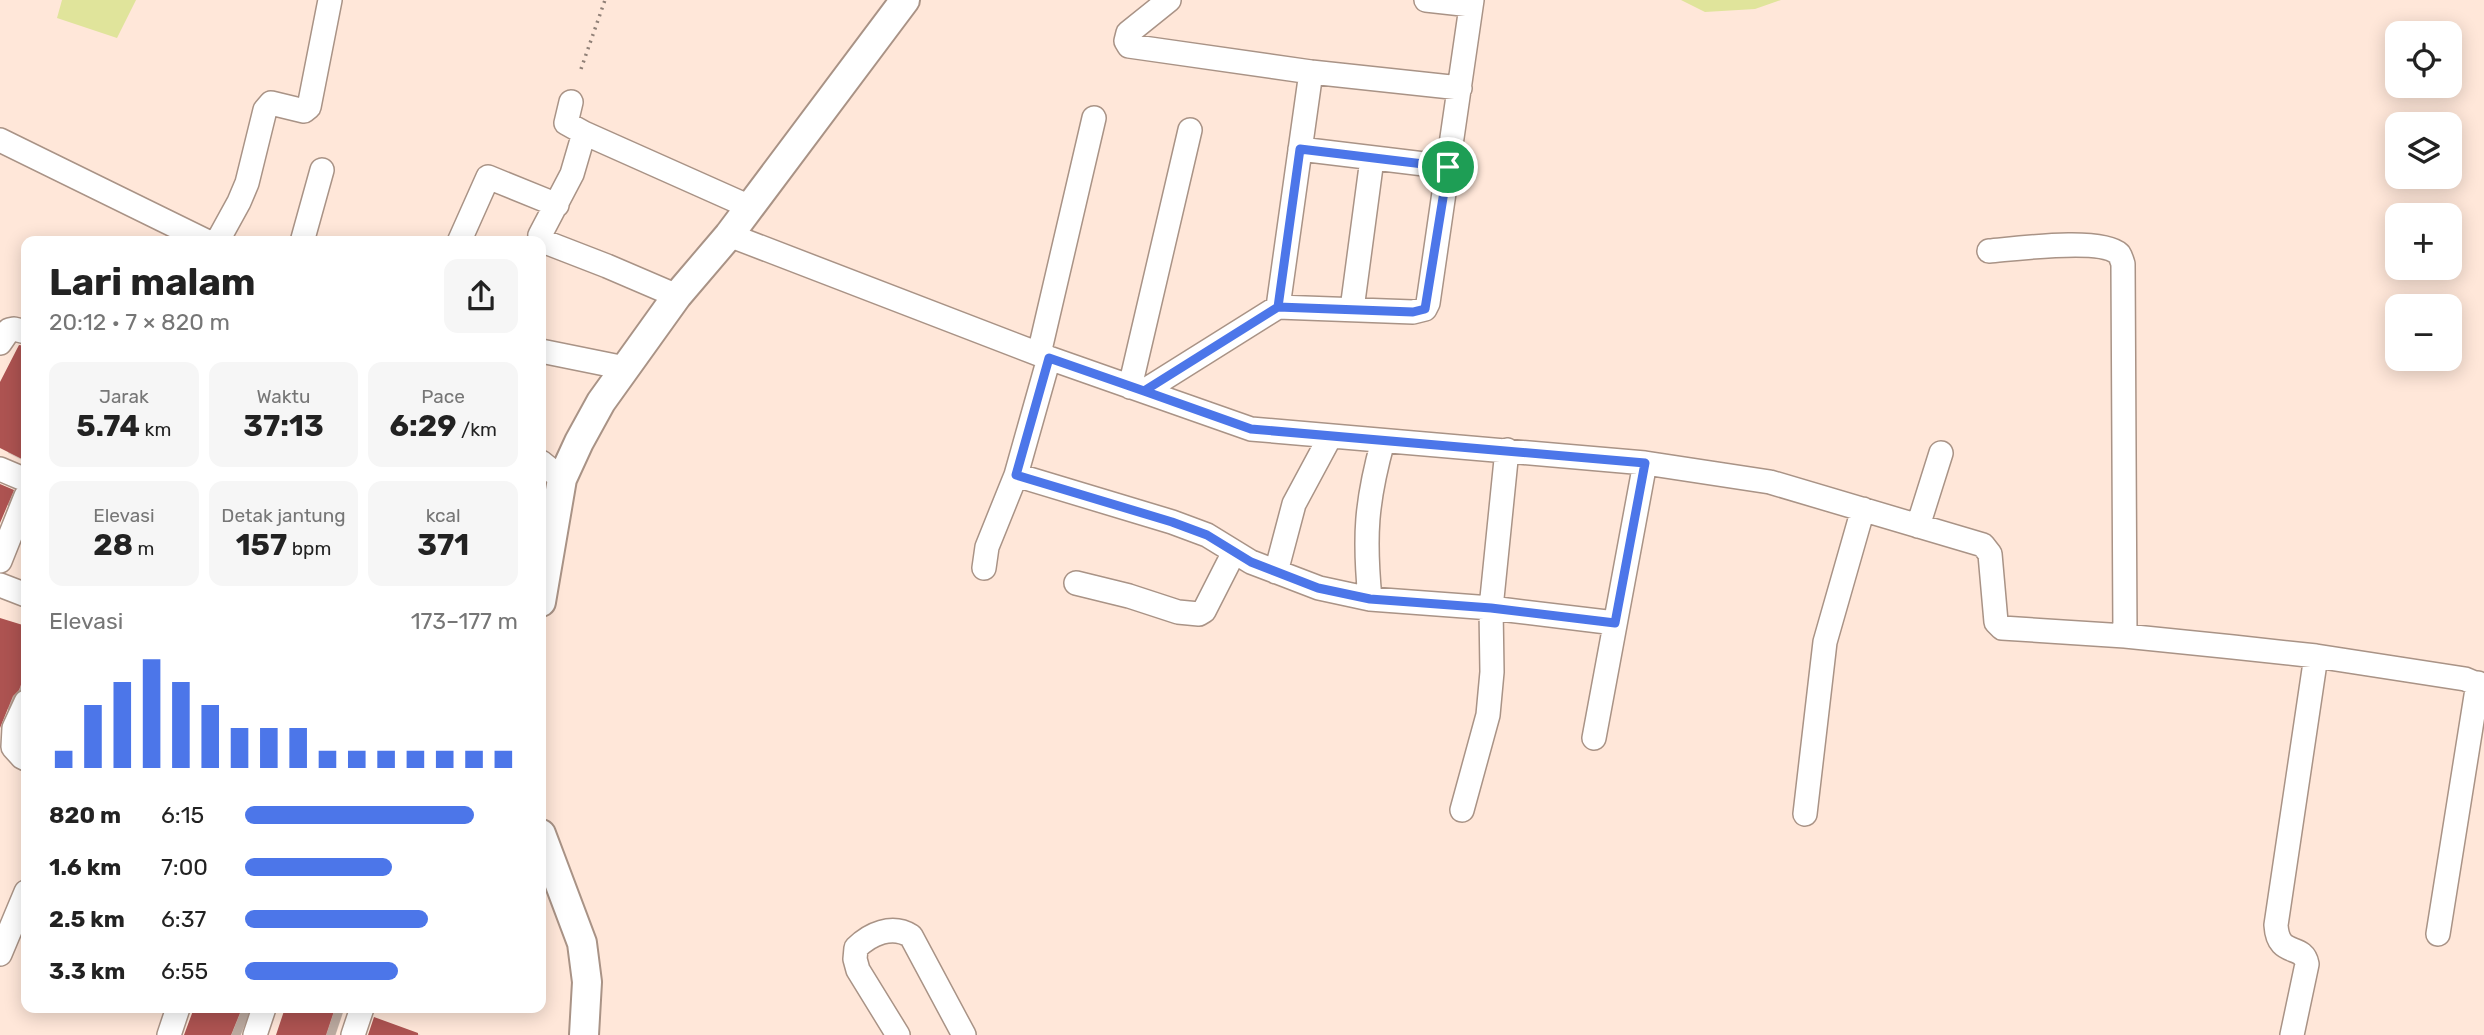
<!DOCTYPE html>
<html lang="id">
<meta charset="utf-8">
<style>
:root{--surface:#fff;--page:#f6f6f6;--text:#222;--muted:#767676;--accent:#4c76e9}
body{margin:0;font-family:Rubik,sans-serif;background:var(--page);color:var(--text);height:100vh;display:flex;flex-direction:column;font-size:26px;white-space:nowrap}
*{box-sizing:border-box;margin:0}
p{font-size:23px;color:var(--muted)}
.icon{flex:none;width:38px;height:38px;fill:none;stroke:currentColor;stroke-width:2;stroke-linecap:round;stroke-linejoin:round}
.map{position:relative;flex:1;overflow:hidden}
.details{position:absolute;left:21px;top:236px;width:525px;height:777px;display:flex;flex-direction:column;background:var(--surface);border-radius:14px;box-shadow:0 4px 18px #0003}
.details>*{flex:none}
.tools{position:absolute;left:2385px;top:21px;display:grid;gap:14px}
.tools a{display:grid;place-items:center;width:77px;height:77px;border-radius:14px;background:var(--surface);box-shadow:0 4px 18px #0003;font-size:35px}
.pin{position:absolute;display:grid;place-items:center;width:60px;height:60px;color:#fff;margin:-30px;border:4px solid #fff;border-radius:50%;box-shadow:0 2px 7px #0007}
.round{display:grid;place-items:center;flex:none;width:74px;height:74px;border-radius:14px;background:var(--page)}
.headline{display:flex;align-items:center;justify-content:space-between;height:119px;padding:0 28px}
h1{font-size:38px;font-weight:700;line-height:52px}
.metrics{display:grid;grid-template-columns:repeat(3,1fr);gap:10px;height:119px;padding:7px 28px}
.metrics div{display:grid;align-content:center;border-radius:14px;background:var(--page);text-align:center}
.metrics b{font-size:30px;font-weight:700}
.metrics small{font-size:19px;font-weight:400}
.metrics p{font-size:19px}
.chart{height:196px;padding:14px 28px}
.chart p{display:flex;justify-content:space-between}
.chart svg{width:100%;height:126px;margin-top:7px;stroke:var(--accent);stroke-width:6}
ul{padding:0 28px;list-style:none;font-size:23px}
li{display:grid;grid-template-columns:112px 84px 1fr;align-items:center;height:52px}
li i{height:18px;border-radius:9px;background:var(--accent)}
.map>svg:first-child{display:block}
</style>
<div class="map">
<svg width="2484" height="1035" viewBox="0 0 2484 1035">
<defs>
<filter id="shadow"><feDropShadow dx="8" dy="4.5" stdDeviation="0" flood-color="#0004"/></filter>
</defs>
<rect width="100%" height="100%" fill="#ffe7d9"/>
<!-- green -->
<path fill="#e0e49b" d="M62,0H136L117,38L57,18Z
M1681,0H1781L1755,9L1705,12Z"/>
<!-- building -->
<path fill="#ad5351" filter="url(#shadow)" d="M19,345L26,346V461L0,448V382Z
M0,484L14,490L0,523Z
M0,618L26,626V671L19,690L13,696L0,728Z
M194,1008H242L231,1035H184Z
M285,1008H335L326,1035H276Z
M374,1017L418,1033V1035H368Z"/>
<g fill="none" stroke-linecap="round" stroke-linejoin="round">
<!-- minor casing -->
<g stroke="#a99386" stroke-width="26">
<path id="minor" d="M1169,0L1128,33L1126,41L1129,46L1311,72L1460,88
M1426,0L1471,5
M571,102L566,123L584,133L572,174L540,235L545,242L607,266L677,296
M584,133L750,207
M0,140L208,242
M1300,149L1449,167
M729,235L1049,358L1251,429L1645,463L1770,482L1983,545L1990,554L1996,622L2002,628L2125,636L2233,647L2316,656L2465,679L2484,687
M217,242L239,202L247,183L265,110L271,103L304,111L309,107L330,0
M302,242L322,170
M459,242L488,177L557,205
M1989,251C2014,249 2101,237 2119,254C2121,257 2122,261 2123,264L2125,636
M1278,307L1311,72
M1352,309L1372,159
M0,343L9,330L14,329L26,332
M541,351L625,368
M1039,354L1094,118
M1130,387L1190,130
M1144,391L1278,307L1413,312L1425,309L1428,303L1472,0
M541,462L562,479
M0,469L26,480
M1016,475L1172,522L1207,535L1251,562L1319,588L1370,599L1491,608L1615,623
M1918,526L1941,453
M0,561L26,496
M984,568L987,547L1016,475L1049,358
M1276,572L1294,504L1330,437
M1076,583L1129,596L1178,612L1199,614L1204,611L1233,554
M0,585L26,595
M1370,599C1364,537 1366,502 1383,441
M26,702L14,728L13,747L22,757L26,759
M1594,738L1645,463
M1462,810L1488,715L1492,672L1491,608L1507,450
M1805,814L1825,642L1863,509
M2438,934L2478,683
M0,954L26,892
M169,1035L178,1008
M255,1035L264,1008
M353,1035L362,1008
M898,1035L858,970L855,959L856,948C870,934 892,924 911,936L964,1035
M2292,1035L2307,964C2303,942 2278,959 2276,925L2316,656"/>
</g>
<!-- tertiary casing -->
<g stroke="#a99386" stroke-width="32">
<path id="tertiary" d="M541,602L562,479L579,442L601,402L677,296L729,235L905,0
M541,834L582,943L587,982L584,1035"/>
</g>
<!-- path -->
<path stroke="#908077" stroke-width="3.5" stroke-dasharray="2 5" stroke-linecap="butt" d="M581,69L605,0"/>
<!-- minor -->
<use href="#minor" stroke="#fff" stroke-width="23"/>
<!-- tertiary -->
<use href="#tertiary" stroke="#fff" stroke-width="28"/>
</g>
<g fill="none" stroke-linecap="round" stroke-linejoin="round">
<!-- route casing -->
<g stroke="#fff" stroke-width="14">
<path id="route" d="M1448,167L1425,309L1413,312L1278,307L1144,391L1049,358L1016,475L1172,522L1207,535L1251,562L1318,588L1370,599L1491,608L1615,623L1645,463L1251,429L1144,391L1278,307L1300,149L1448,167"/>
</g>
<!-- route -->
<use href="#route" stroke="#4c76e9" stroke-width="9"/>
</g>
</svg>
<div class="tools">
<a><svg class="icon" aria-label="locate" viewBox="0 0 24 24"><circle cx="12" cy="12" r="6"/><path d="M12 2v4M12 18v4M2 12h4M18 12h4"/></svg></a>
<a><svg class="icon" aria-label="layers" viewBox="0 0 24 24"><path d="M12 4l9 5-9 5-9-5zM3 14l9 5 9-5"/></svg></a>
<a>+</a>
<a>−</a>
</div>
<div class="pin" style="left:1448px;top:167px;background:#1e9e55"><svg class="icon" aria-label="arrive" viewBox="0 0 24 24"><path d="M6 21V4h12l-3 4 3 4H6"/></svg></div>
<section class="details">
<div class="headline"><div><h1>Lari malam</h1><p>20:12 · 7 × 820 m</p></div><a class="round"><svg class="icon" aria-label="share" viewBox="0 0 24 24"><path d="M12 15V3M7 8l5-5 5 5M5 13v7h14v-7"/></svg></a></div>
<div class="metrics">
<div><p>Jarak</p><b>5.74<small> km</small></b></div>
<div><p>Waktu</p><b>37:13</b></div>
<div><p>Pace</p><b>6:29<small> /km</small></b></div>
</div>
<div class="metrics">
<div><p>Elevasi</p><b>28<small> m</small></b></div>
<div><p>Detak jantung</p><b>157<small> bpm</small></b></div>
<div><p>kcal</p><b>371</b></div>
</div>
<div class="chart"><p><span>Elevasi</span>173–177 m</p>
<svg viewBox="0 0 160 44" preserveAspectRatio="none"><path d="M5 44V38M15 44V22M25 44V14M35 44V6M45 44V14M55 44V22M65 44V30M75 44V30M85 44V30M95 44V38M105 44V38M115 44V38M125 44V38M135 44V38M145 44V38M155 44V38"/></svg>
</div>
<ul>
<li><b>820 m</b>6:15<i style="width:84%"></i></li>
<li><b>1.6 km</b>7:00<i style="width:54%"></i></li>
<li><b>2.5 km</b>6:37<i style="width:67%"></i></li>
<li><b>3.3 km</b>6:55<i style="width:56%"></i></li>
</ul>
</section>
</div>
